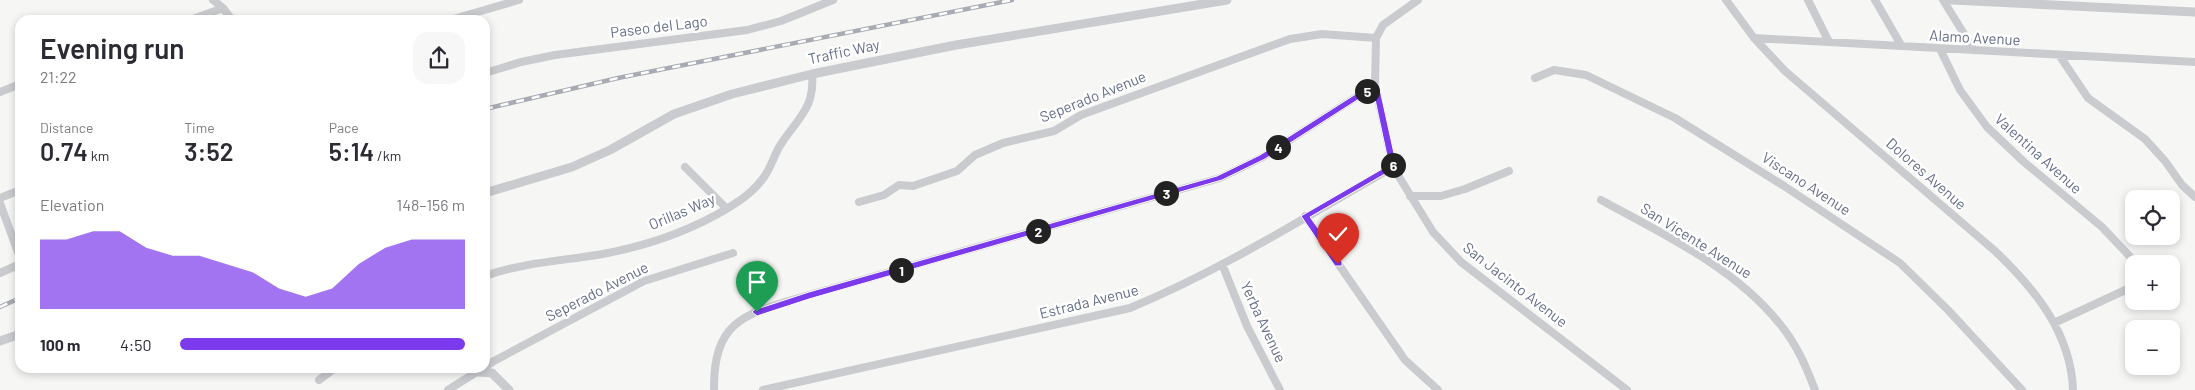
<!DOCTYPE html>
<meta charset="utf-8">
<style>
:root{--surface:#fff;--page:#f7f7f7;--text:#2b2b33;--muted:#7c7c81;--accent:#7c3aed}
body{margin:0;font-family:Barlow,sans-serif;background:var(--page);color:var(--text);height:100vh;display:flex;flex-direction:column;font-size:19px;white-space:nowrap}
*{box-sizing:border-box;margin:0}
p{font-size:16px;color:var(--muted)}
.icon{flex:none;width:28px;height:28px;fill:none;stroke:currentColor;stroke-width:2;stroke-linecap:round;stroke-linejoin:round}
.map{position:relative;flex:1;overflow:hidden}
.side{position:absolute;left:15px;top:15px;width:475px;height:358px;display:flex;flex-direction:column;background:var(--surface);border-radius:15px;box-shadow:0 2px 8px #0003}
.side>*{flex:none}
.controls{position:absolute;left:2125px;top:190px;display:grid;gap:10px}
.controls a{display:grid;place-items:center;width:55px;height:55px;border-radius:10px;background:var(--surface);box-shadow:0 2px 8px #0003;font-size:25px}
.pin{position:absolute;display:grid;place-items:center;width:42px;height:42px;color:#fff;margin:-51px -21px;border-radius:50% 50% 50% 0;rotate:-45deg;box-shadow:0 0 5px #0007}
.pin .icon{rotate:45deg}
.km{position:absolute;width:25px;height:25px;margin:-12px;border-radius:50%;background:#222;color:#fff;font-size:14px;line-height:25px;text-align:center}
.round{display:grid;place-items:center;flex:none;width:52px;height:52px;border-radius:15px;background:var(--page)}
.overview{display:flex;align-items:center;justify-content:space-between;height:85px;padding:0 25px}
h1{font-size:28px;font-weight:600;line-height:38px}
.figures{display:grid;grid-template-columns:repeat(3,1fr);gap:8px;height:85px;padding:5px 25px}
.figures div{display:grid;align-content:center}
.figures b{font-size:25px;font-weight:600}
.figures small{font-size:14px;font-weight:400}
.figures p{font-size:14px}
.chart{height:140px;padding:10px 25px}
.chart p{display:flex;justify-content:space-between}
.chart svg{width:100%;height:90px;margin-top:5px;fill:var(--accent);opacity:.7}
ul{padding:0 25px;list-style:none;font-size:16px}
li{display:grid;grid-template-columns:80px 60px 1fr;align-items:center;height:38px}
li i{height:12px;border-radius:6px;background:var(--accent)}
.map>svg:first-child{display:block}
</style>
<div class="map">
<svg width="2195" height="390" viewBox="0 0 2195 390">
<rect width="100%" height="100%" fill="#f6f7f4"/>
<g fill="none" stroke-linecap="round" stroke-linejoin="round">
<!-- minor -->
<path stroke="#c9cbcf" stroke-width="8" d="M213,0L223,8L232,20
M1418,0L1383,25L1376,38L1375,85L1393,167L1433,232L1461,262L1627,390
M1726,0L1754,38L1785,71L1995,251C2035,289 2071,333 2073,390
M1808,0L1829,42
M1875,0L1901,45
M1943,0L1974,50
M190,20L223,8
M450,20L519,0
M1754,38L2195,62
M1940,49L1960,90L1987,127L2024,162L2102,227L2137,264
M2059,55L2088,98L2145,139L2165,161L2182,185L2195,197
M485,73L521,62L555,55L747,30L781,21L833,0
M1535,78L1554,70L1586,75L1675,118L1784,186L1900,263L1948,310L2022,390
M0,92L20,84
M685,167L726,208
M1410,196H1441L1465,189L1509,171
M0,198L20,190
M1601,200C1663,234 1734,267 1779,323C1796,343 1806,366 1815,390
M859,202L884,195L899,185L913,186L957,171L975,155L1003,143L1054,131L1081,115L1290,39L1322,34L1376,38
M0,203L20,258
M1305,216L1405,360L1438,390
M1222,264L1247,326L1280,390
M0,273L20,264
M485,276C522,263 559,261 597,255C638,248 679,235 716,215C732,206 749,196 761,181C771,170 773,156 781,144C798,118 815,108 812,74
M2054,323L2134,286
M319,380L335,368
M448,390L494,361L644,281L733,253
M714,390C713,317 749,313 809,295L1220,178L1263,157L1375,85
M763,390L1130,308C1222,270 1307,216 1393,167"/>
<!-- tertiary -->
<path stroke="#c9cbcf" stroke-width="9" d="M1952,0L2195,12
M485,193L572,167L610,150L674,114L732,94L812,74L956,45L1227,0
M0,341L20,334
M479,372L492,373L509,390"/>
<!-- rail casing -->
<g stroke="#a8abb3" stroke-width="4.5">
<path id="rail" d="M485,109L618,78L1012,0
M0,307L20,298"/>
</g>
<!-- rail -->
<use href="#rail" stroke="#fff" stroke-width="2.5" stroke-dasharray="8" stroke-linecap="butt"/>
</g>
<!-- route -->
<path fill="#7c3aed" stroke="#fff" d="M1373,83L1379,85L1397,167L1310,217L1342,262V266H1335L1301,216L1389,165L1373,90L1265,159L1222,180L809,299L757,316L752,312L754,310L809,292L1217,176L1260,155Z"/>
<g text-anchor="middle" stroke-width="5" stroke-linejoin="round" paint-order="stroke">
<!-- street labels -->
<g font-size="15" fill="#646e87" stroke="#fff">
<text transform="translate(659 27) rotate(-7)" y="5">Paseo del Lago</text>
<text transform="translate(1975 38) rotate(3)" y="5">Alamo Avenue</text>
<text transform="translate(844 52) rotate(-12)" y="5">Traffic Way</text>
<text transform="translate(1093 97) rotate(-22)" y="5">Seperado Avenue</text>
<text transform="translate(2038 154) rotate(42)" y="5">Valentina Avenue</text>
<text transform="translate(1926 174) rotate(41)" y="5">Dolores Avenue</text>
<text transform="translate(1806 184) rotate(33)" y="5">Viscano Avenue</text>
<text transform="translate(682 212) rotate(-23)" y="5">Orillas Way</text>
<text transform="translate(1696 241) rotate(32)" y="5">San Vicente Avenue</text>
<text transform="translate(1515 285) rotate(38)" y="5">San Jacinto Avenue</text>
<text transform="translate(597 292) rotate(-27)" y="5">Seperado Avenue</text>
<text transform="translate(1089 302) rotate(-14)" y="5">Estrada Avenue</text>
<text transform="translate(1263 322) rotate(65)" y="5">Yerba Avenue</text>
</g>
</g>
</svg>
<div class="controls">
<a><svg class="icon" aria-label="locate" viewBox="0 0 24 24"><circle cx="12" cy="12" r="6"/><path d="M12 2v4M12 18v4M2 12h4M18 12h4"/></svg></a>
<a>+</a>
<a>−</a>
</div>
<div class="pin" style="left:757px;top:312px;background:#1e9e55"><svg class="icon" aria-label="arrive" viewBox="0 0 24 24"><path d="M6 21V4h12l-3 4 3 4H6"/></svg></div>
<div class="pin" style="left:1338px;top:264px;background:#d93025"><svg class="icon" aria-label="check" viewBox="0 0 24 24"><path d="M5 12l5 5 9-10"/></svg></div>
<b class="km" style="left:901px;top:270px">1</b>
<b class="km" style="left:1038px;top:231px">2</b>
<b class="km" style="left:1166px;top:193px">3</b>
<b class="km" style="left:1278px;top:147px">4</b>
<b class="km" style="left:1367px;top:91px">5</b>
<b class="km" style="left:1393px;top:165px">6</b>
<section class="side">
<div class="overview"><div><h1>Evening run</h1><p>21:22</p></div><a class="round"><svg class="icon" aria-label="share" viewBox="0 0 24 24"><path d="M12 15V3M7 8l5-5 5 5M5 13v7h14v-7"/></svg></a></div>
<div class="figures">
<div><p>Distance</p><b>0.74<small> km</small></b></div>
<div><p>Time</p><b>3:52</b></div>
<div><p>Pace</p><b>5:14<small> /km</small></b></div>
</div>
<div class="chart"><p><span>Elevation</span>148–156 m</p>
<svg viewBox="0 0 160 44" preserveAspectRatio="none"><path d="M0 44V10L10 10L20 6L30 6L40 14L50 18L60 18L70 22L80 26L90 34L100 38L110 34L120 22L130 14L140 10L150 10L160 10V44z"/></svg>
</div>
<ul>
<li><b>100 m</b>4:50<i style="width:100%"></i></li>
</ul>
</section>
</div>
